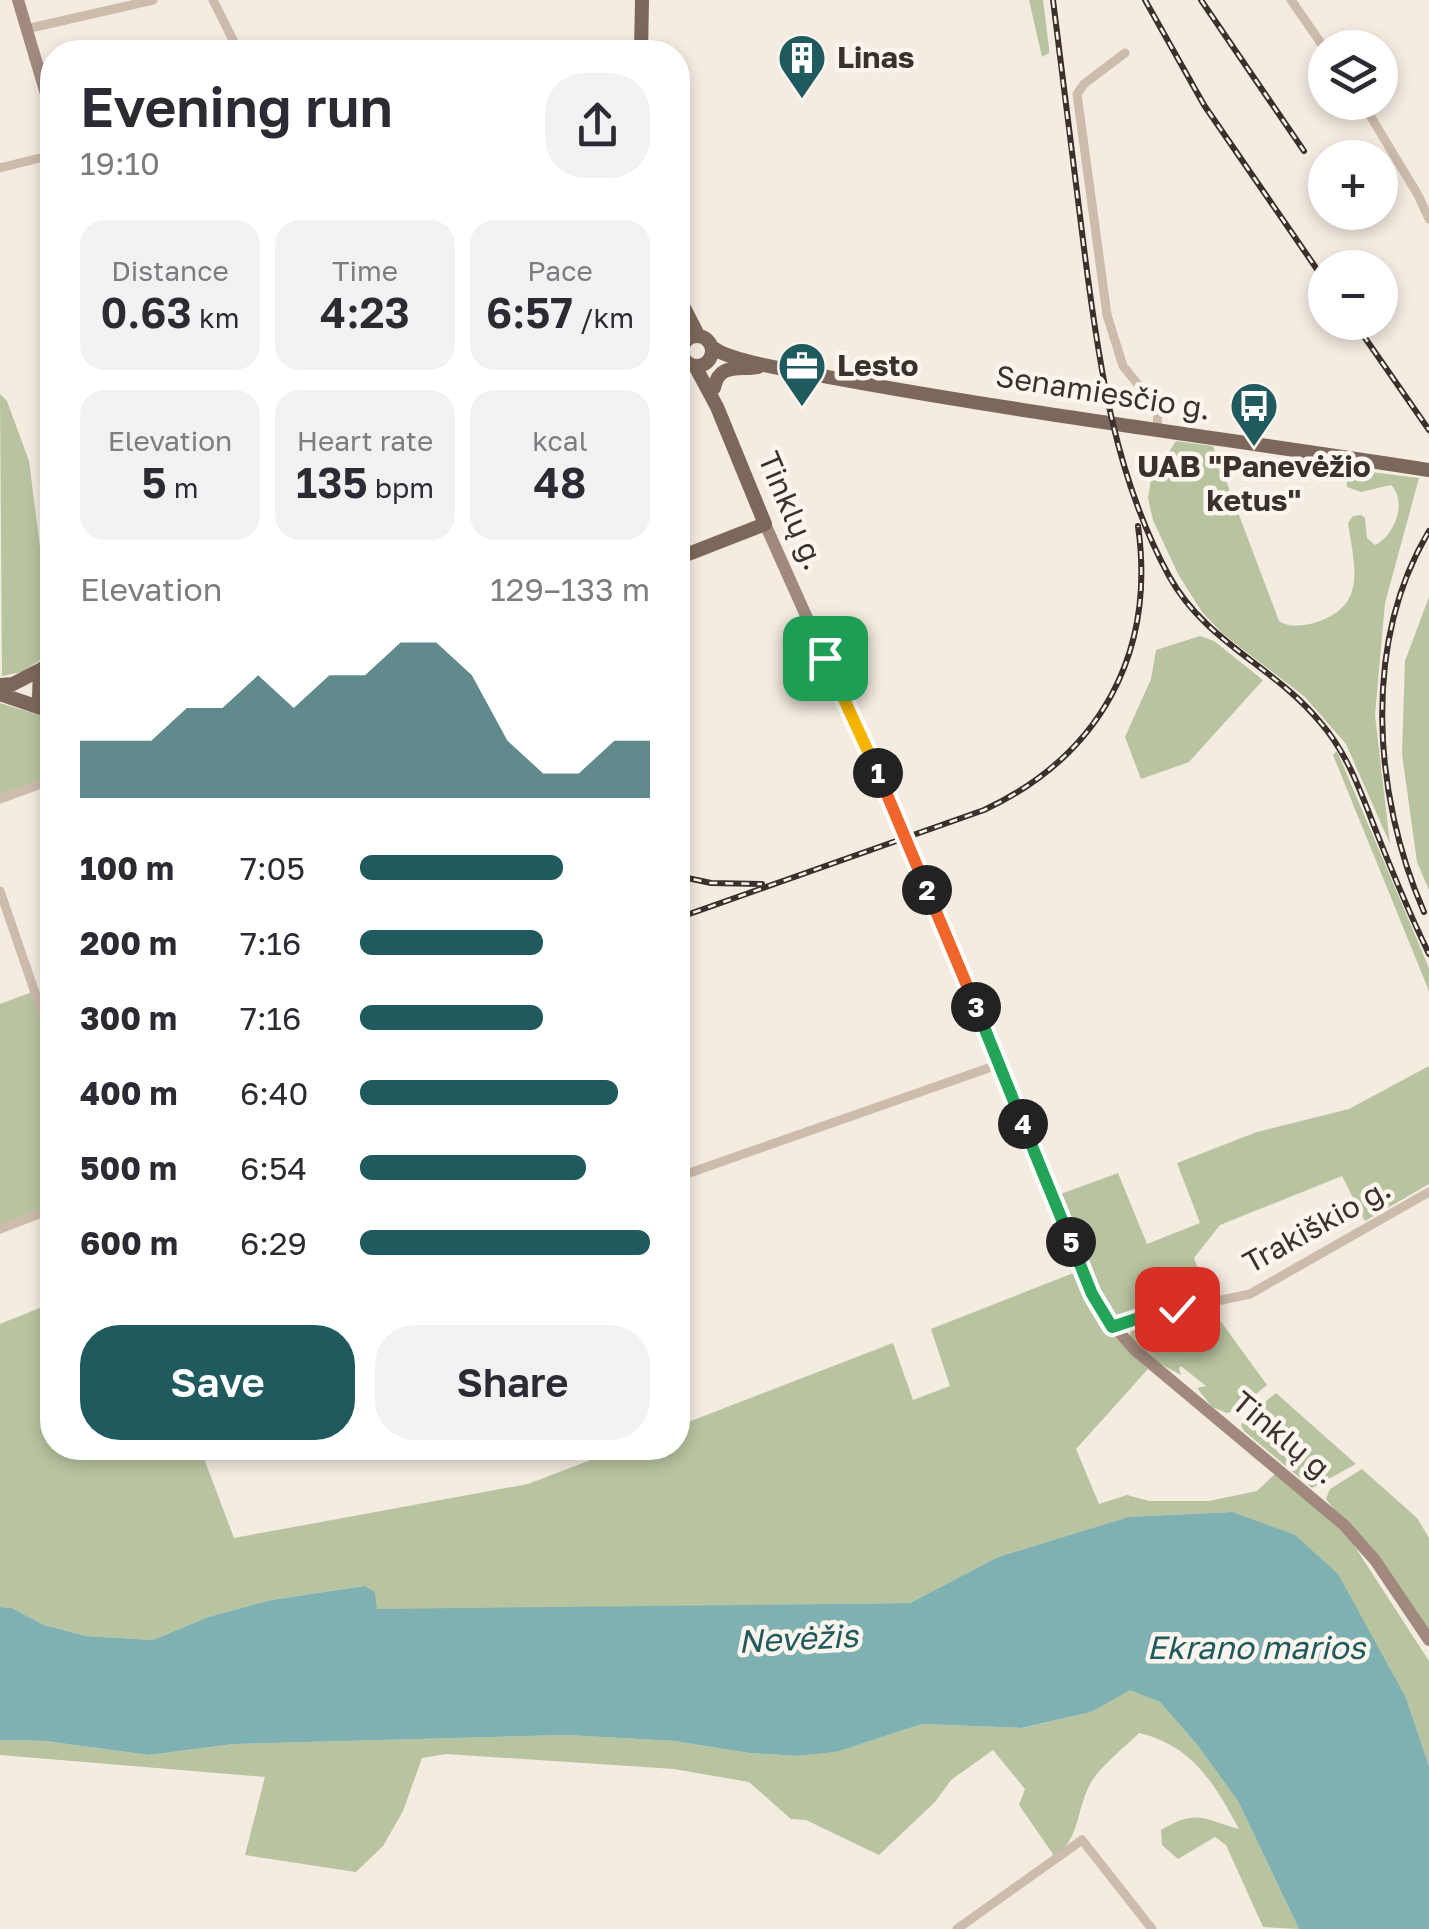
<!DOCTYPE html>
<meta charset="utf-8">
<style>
:root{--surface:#fff;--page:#f2f2f3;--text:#2b2b33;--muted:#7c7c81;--accent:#1f5a5e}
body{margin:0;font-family:"Golos Text",sans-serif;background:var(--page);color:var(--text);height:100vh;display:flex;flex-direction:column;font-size:38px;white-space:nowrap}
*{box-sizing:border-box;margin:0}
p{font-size:32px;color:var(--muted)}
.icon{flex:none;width:55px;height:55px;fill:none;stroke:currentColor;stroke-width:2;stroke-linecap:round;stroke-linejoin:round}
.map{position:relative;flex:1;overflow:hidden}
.drawer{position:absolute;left:40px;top:40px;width:650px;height:1420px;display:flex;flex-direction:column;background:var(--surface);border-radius:40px;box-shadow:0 5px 15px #0003}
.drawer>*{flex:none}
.buttons{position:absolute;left:1308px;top:30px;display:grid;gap:20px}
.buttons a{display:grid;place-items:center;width:90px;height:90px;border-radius:50%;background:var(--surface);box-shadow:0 5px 15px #0003;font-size:50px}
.pin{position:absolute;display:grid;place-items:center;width:85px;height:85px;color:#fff;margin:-42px;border-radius:20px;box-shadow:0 5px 15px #0006}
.km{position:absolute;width:50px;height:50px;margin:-25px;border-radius:50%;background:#222;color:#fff;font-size:28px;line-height:50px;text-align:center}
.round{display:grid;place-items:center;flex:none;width:105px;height:105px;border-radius:40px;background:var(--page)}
.headline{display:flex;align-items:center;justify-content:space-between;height:170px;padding:0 40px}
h1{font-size:55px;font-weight:600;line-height:75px}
.metrics{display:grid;grid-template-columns:repeat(3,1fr);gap:15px;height:170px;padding:10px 40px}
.metrics div{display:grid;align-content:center;border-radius:25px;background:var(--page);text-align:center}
.metrics b{font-size:42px;font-weight:600}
.metrics small{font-size:28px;font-weight:400}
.metrics p{font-size:28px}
.chart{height:280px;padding:20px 40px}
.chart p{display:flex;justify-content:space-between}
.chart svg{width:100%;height:180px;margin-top:10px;fill:var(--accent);opacity:.7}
.cta{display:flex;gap:20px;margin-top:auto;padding:20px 40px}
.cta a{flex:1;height:115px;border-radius:40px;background:var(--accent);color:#fff;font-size:40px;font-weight:600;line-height:115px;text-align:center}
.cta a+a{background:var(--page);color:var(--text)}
ul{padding:0 40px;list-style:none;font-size:32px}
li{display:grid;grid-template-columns:160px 120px 1fr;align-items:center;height:75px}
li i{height:25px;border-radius:12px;background:var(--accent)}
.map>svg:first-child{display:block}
</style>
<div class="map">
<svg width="1429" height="1929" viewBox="0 0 1429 1929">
<rect width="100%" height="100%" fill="#f4ebe1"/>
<!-- green -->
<path fill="#b8c4a0" d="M1029,0H1043L1049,48V53L1042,57Z
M0,394L7,401L29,461L45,587L52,586V652L22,672L2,676Z
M1176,441L1213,446L1279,621C1289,628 1305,626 1317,622C1368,606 1354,564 1348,523L1353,516L1361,515L1365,518L1367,538L1375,545C1394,537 1408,501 1391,485L1361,492L1347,487L1346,469L1419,478L1385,603L1375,715L1390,844L1346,744L1305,697L1223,634L1202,612L1178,574L1153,520L1148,498L1151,480Z
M1429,597V890L1417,862L1402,754L1405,661Z
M1200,636L1214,641L1263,680L1189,762L1141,779L1125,737L1151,679L1156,650Z
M0,703L52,719V775L0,795Z
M1337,751L1429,968V991L1333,755Z
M35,991L52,1042V1209L0,1229V1004Z
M1429,1066V1184L1365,1221L1342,1176L1220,1225L1194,1258L1208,1294L1111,1316L1099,1297L1058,1195L1118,1173L1147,1244L1200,1223L1177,1163L1257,1132L1349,1109Z
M1076,1272L1101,1324L1148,1369L1076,1449L1099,1504L1127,1495L1149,1501H1209L1257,1491L1276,1473L1348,1536L1429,1661V1766L1406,1698L1232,1512L1128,1517L998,1557L910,1603L376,1610L363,1586L271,1600L208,1617L153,1640L86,1636L44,1625L12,1608L0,1607V1324L52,1303V1448H200L234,1538L528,1484L622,1448H678V1426L893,1343L913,1400L950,1386L931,1329Z
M1211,1308L1267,1385L1239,1408L1227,1413L1212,1407L1197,1388L1206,1386L1181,1366L1179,1368L1181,1375L1157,1362L1130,1337L1131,1328L1139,1325Z
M1276,1393L1356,1464L1312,1488L1244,1431L1241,1425L1245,1419Z
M1362,1469L1417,1518L1429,1538V1634L1326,1499L1330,1489Z
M1129,1689L1160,1702L1198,1746L1238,1801L1299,1929L1263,1927L1226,1845L1215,1837L1178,1859L1162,1845L1161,1830C1198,1808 1204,1820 1239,1829C1214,1783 1193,1746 1139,1733C1125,1747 1097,1769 1089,1786C1077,1809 1080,1838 1055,1857L1019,1805L1025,1789L993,1750L951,1780L935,1802L879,1855L806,1820L791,1819L749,1782L674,1769L446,1754L422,1758L403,1811L383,1846L356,1872L245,1855L265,1777L0,1755V1740L45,1741L149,1755L233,1744L567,1735L674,1741L749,1753L797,1756L836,1752L922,1724L1023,1728L1091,1712Z"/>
<!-- water -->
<path fill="#7fb0b2" d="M1232,1512L1295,1535L1338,1574L1406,1698L1429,1766V1929H1299L1238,1801L1198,1746L1160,1702L1130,1690L1091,1712L1022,1728L922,1724L836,1752L797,1756L749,1753L674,1741L567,1735L233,1744L149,1755L45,1741L0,1740V1607L12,1608L44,1625L86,1636L153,1640L208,1617L271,1600L364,1586L375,1592L377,1609L910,1603L998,1557L1128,1517Z"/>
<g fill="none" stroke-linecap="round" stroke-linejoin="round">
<!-- minor -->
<path stroke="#cdbbac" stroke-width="9" d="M213,0L239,52
M1291,0L1325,49
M26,29L153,0
M1125,53L1084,84L1077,94L1107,315L1123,366L1158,409L1157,429
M1362,102L1418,195L1429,219
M0,168L52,155
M678,343L684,342
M678,356L683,358
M0,799L52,780
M0,891L52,1042
M678,1177L1000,1064
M0,1229L52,1209
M1112,1327L1145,1316L1250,1294L1429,1192
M957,1929L1082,1840L1152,1929"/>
<!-- secondary -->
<path stroke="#a18a7d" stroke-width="12" d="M18,0L52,114
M765,524L906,839L1101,1312L1135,1350L1344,1525L1375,1560L1429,1640"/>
<!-- primary -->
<path stroke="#7d675c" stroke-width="14" d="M641,52L642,0
M678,296L698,335
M682 351a15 15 0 1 1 30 0a15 15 0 1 1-30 0Z
M711,346C727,362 803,372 828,377C1027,414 1229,439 1429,470
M714,388C719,363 737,370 758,367
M678,558L765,524L717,407L695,366
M0,685L13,684L40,670
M0,694L47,710
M49,711L39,697L40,670L52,662"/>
<!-- rail casing -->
<g stroke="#3b302b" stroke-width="6">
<path id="rail" d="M1053,0C1063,85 1074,170 1085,256C1099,365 1115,477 1169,576C1206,643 1274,666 1320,722C1349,755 1362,796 1378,836C1394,876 1410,915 1429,954
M1145,0L1204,105L1325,281
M1201,0L1304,151
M1354,322L1429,430
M678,876L711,883L762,884
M1424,912C1373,795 1362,643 1429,531
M678,918L984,810C1100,756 1156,653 1138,526"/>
</g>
<!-- rail -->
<use href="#rail" stroke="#fbf5ee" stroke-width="2.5" stroke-dasharray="8" stroke-linecap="butt"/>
</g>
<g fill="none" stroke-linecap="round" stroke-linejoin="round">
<!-- split-1 casing -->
<g stroke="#fff" stroke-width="20">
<path id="split-1" d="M825,658L878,773"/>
</g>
<!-- split-2 casing -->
<g stroke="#fff" stroke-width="20">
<path id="split-2" d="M878,773L927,890"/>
</g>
<!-- split-3 casing -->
<g stroke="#fff" stroke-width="20">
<path id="split-3" d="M927,890L976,1007"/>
</g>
<!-- split-4 casing -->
<g stroke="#fff" stroke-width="20">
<path id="split-4" d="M976,1007L1023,1124"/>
</g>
<!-- split-5 casing -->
<g stroke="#fff" stroke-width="20">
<path id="split-5" d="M1023,1124L1071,1242"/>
</g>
<!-- split-6 casing -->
<g stroke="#fff" stroke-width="20">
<path id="split-6" d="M1071,1242L1092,1294L1112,1327L1142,1317"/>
</g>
<!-- split-7 casing -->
<g stroke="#fff" stroke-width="20">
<path id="split-7" d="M1142,1317L1177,1309"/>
</g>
<!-- split-1 -->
<use href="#split-1" stroke="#f5b400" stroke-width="12"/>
<!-- split-2 -->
<use href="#split-2" stroke="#f0652b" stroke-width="12"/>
<!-- split-3 -->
<use href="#split-3" stroke="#f0652b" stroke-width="12"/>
<!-- split-4 -->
<use href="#split-4" stroke="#22a559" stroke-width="12"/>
<!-- split-5 -->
<use href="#split-5" stroke="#22a559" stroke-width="12"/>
<!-- split-6 -->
<use href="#split-6" stroke="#22a559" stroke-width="12"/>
<!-- split-7 -->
<use href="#split-7" stroke="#f5b400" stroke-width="12"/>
</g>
<!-- icons -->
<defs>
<g id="building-pin" transform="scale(2.5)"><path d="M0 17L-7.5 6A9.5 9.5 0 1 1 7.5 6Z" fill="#1f5a5e" stroke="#fbf5ee"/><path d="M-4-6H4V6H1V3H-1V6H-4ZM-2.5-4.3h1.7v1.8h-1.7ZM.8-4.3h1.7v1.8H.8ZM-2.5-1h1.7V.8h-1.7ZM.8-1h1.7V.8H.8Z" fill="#fff"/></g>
<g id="office-pin" transform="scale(2.5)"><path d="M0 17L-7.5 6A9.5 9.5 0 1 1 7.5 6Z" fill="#1f5a5e" stroke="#fbf5ee"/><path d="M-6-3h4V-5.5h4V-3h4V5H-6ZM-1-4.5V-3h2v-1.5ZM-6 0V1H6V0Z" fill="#fff"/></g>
<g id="bus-pin" transform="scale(2.5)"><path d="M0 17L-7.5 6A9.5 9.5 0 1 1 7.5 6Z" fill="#1f5a5e" stroke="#fbf5ee"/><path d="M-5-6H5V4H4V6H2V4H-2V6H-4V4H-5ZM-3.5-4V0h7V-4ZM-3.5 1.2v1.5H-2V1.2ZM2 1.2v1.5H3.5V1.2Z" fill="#fff"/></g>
</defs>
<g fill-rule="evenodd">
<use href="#building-pin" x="802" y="58"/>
<use href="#office-pin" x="802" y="366"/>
<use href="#bus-pin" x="1254" y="406"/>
</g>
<g text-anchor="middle" stroke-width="9" stroke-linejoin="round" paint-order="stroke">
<!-- poi labels -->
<g font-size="30" font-weight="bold" fill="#3b302b" stroke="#fbf5ee" text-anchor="start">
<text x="837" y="68">Linas</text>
<text x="837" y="376">Lesto</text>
<text x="1254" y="477" text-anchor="middle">UAB "Panevėžio<tspan x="1254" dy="34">ketus"</tspan></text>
</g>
<!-- street labels -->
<g font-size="30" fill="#3b302b" stroke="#fbf5ee">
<text transform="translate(1103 393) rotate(9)" y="10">Senamiesčio g.</text>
<text transform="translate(791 511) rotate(67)" y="10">Tinklų g.</text>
<text transform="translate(1317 1226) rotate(-29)" y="10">Trakiškio g.</text>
<text transform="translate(1284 1438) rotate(40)" y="10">Tinklų g.</text>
</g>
<!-- water labels -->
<g font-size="32" font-style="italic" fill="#1f5a5e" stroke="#fbf5ee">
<text transform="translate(798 1639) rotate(-3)" y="11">Nevėžis</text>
<text x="1256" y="1659">Ekrano marios</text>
</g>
</g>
</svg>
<div class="buttons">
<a><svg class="icon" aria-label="layers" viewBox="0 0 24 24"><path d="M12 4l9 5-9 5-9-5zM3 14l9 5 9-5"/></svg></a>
<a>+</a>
<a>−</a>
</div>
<div class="pin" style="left:825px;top:658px;background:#1e9e55"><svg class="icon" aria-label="arrive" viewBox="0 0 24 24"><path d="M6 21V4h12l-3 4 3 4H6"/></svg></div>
<div class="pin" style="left:1177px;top:1309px;background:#d93025"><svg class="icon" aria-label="check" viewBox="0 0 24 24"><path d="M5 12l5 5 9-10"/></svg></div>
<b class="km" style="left:878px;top:773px">1</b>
<b class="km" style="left:927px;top:890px">2</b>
<b class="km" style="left:976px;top:1007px">3</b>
<b class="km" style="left:1023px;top:1124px">4</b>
<b class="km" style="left:1071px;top:1242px">5</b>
<section class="drawer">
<div class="headline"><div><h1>Evening run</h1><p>19:10</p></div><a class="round"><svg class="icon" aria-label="share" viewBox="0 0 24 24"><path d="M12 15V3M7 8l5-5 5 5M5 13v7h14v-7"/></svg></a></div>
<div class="metrics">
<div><p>Distance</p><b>0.63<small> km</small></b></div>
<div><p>Time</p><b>4:23</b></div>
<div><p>Pace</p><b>6:57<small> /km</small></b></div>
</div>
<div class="metrics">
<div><p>Elevation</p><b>5<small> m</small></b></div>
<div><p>Heart rate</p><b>135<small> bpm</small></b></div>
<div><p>kcal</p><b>48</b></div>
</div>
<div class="chart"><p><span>Elevation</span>129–133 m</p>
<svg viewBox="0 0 160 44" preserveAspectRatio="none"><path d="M0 44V30L10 30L20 30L30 22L40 22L50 14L60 22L70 14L80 14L90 6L100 6L110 14L120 30L130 38L140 38L150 30L160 30V44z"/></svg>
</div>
<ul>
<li><b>100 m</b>7:05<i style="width:70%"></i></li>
<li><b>200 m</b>7:16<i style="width:63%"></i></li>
<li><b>300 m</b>7:16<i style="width:63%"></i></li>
<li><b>400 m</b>6:40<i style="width:89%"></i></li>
<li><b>500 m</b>6:54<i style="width:78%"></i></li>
<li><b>600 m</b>6:29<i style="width:100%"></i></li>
</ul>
<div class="cta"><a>Save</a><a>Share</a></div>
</section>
</div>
